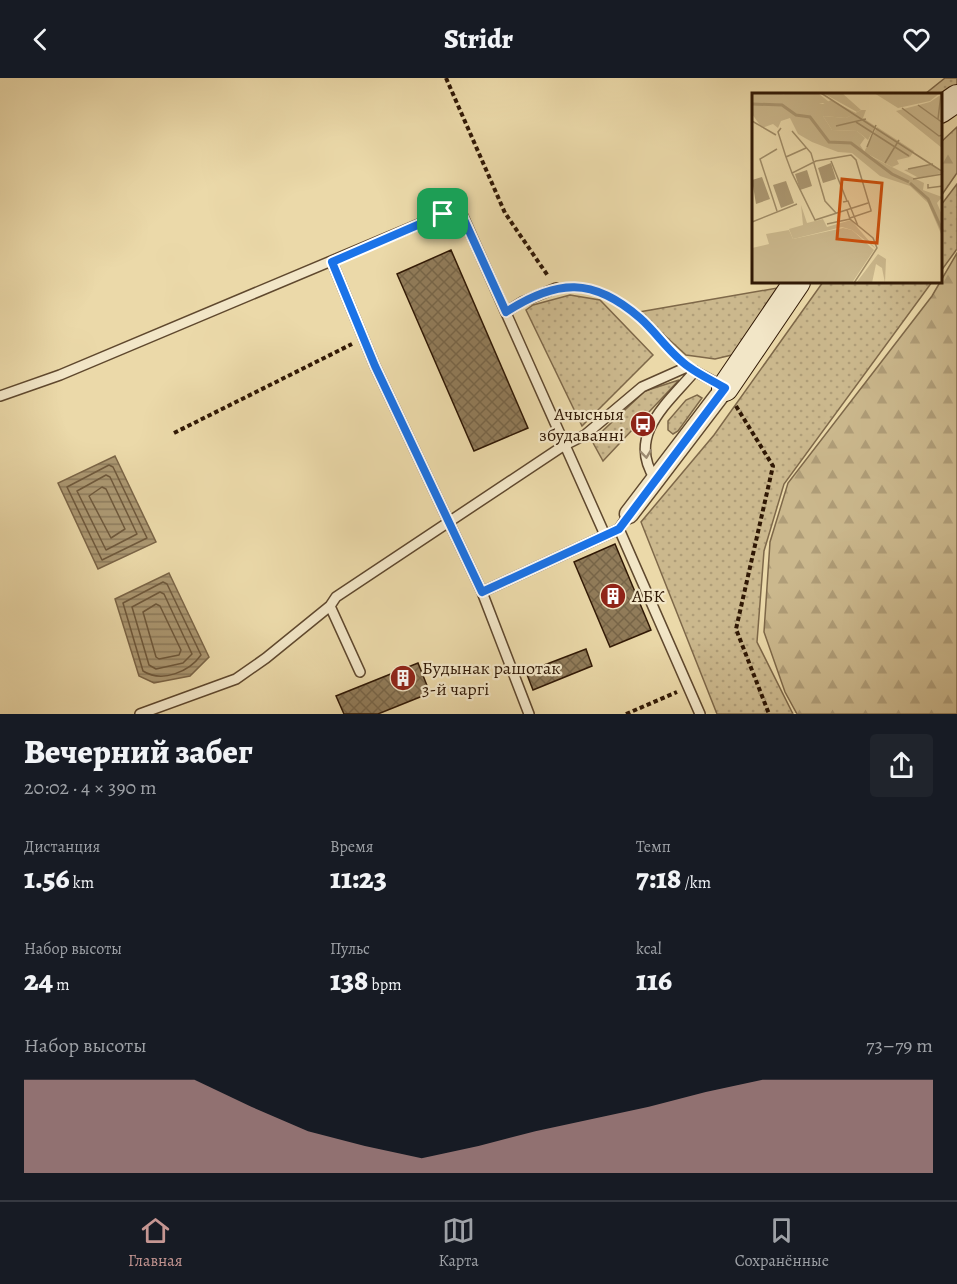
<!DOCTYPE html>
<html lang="ru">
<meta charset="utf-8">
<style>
:root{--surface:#171b24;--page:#20242c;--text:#f1f3f6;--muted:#9ea1a6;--line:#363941;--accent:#c59692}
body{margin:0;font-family:Alegreya,serif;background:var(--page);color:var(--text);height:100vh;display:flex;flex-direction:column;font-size:22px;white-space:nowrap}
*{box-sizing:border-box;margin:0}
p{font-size:20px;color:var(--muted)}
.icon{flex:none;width:33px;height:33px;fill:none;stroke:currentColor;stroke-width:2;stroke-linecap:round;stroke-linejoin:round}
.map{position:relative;height:636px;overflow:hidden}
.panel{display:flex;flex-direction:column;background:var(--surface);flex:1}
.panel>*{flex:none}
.pin{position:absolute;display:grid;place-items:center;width:51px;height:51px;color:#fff;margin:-26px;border-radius:12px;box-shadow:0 3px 9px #0006}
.round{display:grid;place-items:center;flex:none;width:63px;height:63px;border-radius:6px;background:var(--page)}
.headline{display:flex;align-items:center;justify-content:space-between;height:102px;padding:0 24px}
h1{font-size:33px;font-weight:800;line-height:45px}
.figures{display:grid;grid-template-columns:repeat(3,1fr);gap:9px;height:102px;padding:6px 24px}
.figures div{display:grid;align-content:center}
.figures b{font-size:30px;font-weight:800}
.figures small{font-size:16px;font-weight:400}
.figures p{font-size:16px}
.chart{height:168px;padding:12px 24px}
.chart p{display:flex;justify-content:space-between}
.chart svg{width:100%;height:108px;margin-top:6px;fill:var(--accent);opacity:.7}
header{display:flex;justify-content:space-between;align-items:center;height:78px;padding:0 24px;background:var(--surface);font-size:27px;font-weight:800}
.menu{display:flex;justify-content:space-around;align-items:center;height:84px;border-top:2px solid var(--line);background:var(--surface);font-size:16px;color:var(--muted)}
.menu a{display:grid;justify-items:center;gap:3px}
.menu .selected{color:var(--accent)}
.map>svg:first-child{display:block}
</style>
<header><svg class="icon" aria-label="back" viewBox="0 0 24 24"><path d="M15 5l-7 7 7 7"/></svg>Stridr<svg class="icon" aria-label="heart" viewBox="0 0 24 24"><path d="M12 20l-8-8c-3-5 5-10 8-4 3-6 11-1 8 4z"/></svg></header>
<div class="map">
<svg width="957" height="636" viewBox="0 0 957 636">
<defs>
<pattern id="grass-dots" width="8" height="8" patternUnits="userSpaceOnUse" patternTransform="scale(1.5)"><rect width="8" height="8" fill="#cbb88d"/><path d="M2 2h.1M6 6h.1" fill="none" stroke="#af9d78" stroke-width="1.8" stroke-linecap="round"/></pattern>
<pattern id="forest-firs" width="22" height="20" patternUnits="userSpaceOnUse" patternTransform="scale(1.5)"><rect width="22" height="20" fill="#cbb88d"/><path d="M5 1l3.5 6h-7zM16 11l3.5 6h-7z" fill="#af9d78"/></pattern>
<pattern id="water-rules" width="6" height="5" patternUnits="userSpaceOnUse" patternTransform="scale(1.5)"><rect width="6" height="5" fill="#ab9771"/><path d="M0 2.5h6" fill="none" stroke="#8c7a5b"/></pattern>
<pattern id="building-cross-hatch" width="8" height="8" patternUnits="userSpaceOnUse" patternTransform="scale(1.5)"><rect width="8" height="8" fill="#917c5a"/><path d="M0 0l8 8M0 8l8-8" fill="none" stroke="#776548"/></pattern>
</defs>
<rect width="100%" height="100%" fill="#ebd9a9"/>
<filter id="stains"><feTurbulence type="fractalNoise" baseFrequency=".00333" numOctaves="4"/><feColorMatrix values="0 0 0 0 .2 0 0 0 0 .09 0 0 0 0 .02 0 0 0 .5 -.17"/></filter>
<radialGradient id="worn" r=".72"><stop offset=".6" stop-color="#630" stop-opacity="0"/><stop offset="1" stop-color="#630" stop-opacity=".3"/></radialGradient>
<!-- grass -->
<path fill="url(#grass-dots)" stroke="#7e6849" stroke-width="1.5" d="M945,0H957V7L941,20L940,16H925Z
M957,106V171L941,193V127Z
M823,204H932L784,406L764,473L757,564L793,636H717L641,444L714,357Z
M783,209L736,276L715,281L686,277L639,234Z
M570,217L600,222L653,277L582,348L526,232L533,227Z
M679,302L603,383L592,363L645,313Z
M697,317L702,320L678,353L673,356L668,352V343L686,322Z"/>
<!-- forest -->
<path fill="url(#forest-firs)" stroke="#7e6849" stroke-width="1.5" d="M957,49V95L941,118V64Z
M957,175V636H797L785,614L764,554L770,464L788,405L932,218Z"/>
<!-- water -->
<path fill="url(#water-rules)" stroke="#7a6446" stroke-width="1.5" d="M115,378L156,464L98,491L58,405Z
M169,495L209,579L190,598L154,605L139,598L115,521Z"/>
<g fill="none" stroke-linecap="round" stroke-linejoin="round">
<!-- shore -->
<path stroke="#6e583b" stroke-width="1.5" d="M109,387L113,389L147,460L102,482L67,409Z
M106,397L110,399L137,456L106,472L77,413Z
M102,409L106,411L125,451L111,460L89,418Z
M163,504L167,506L201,577C189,594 162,605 143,593L123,525Z
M160,514L164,516L192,576L183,585L156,591L149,587L132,529Z
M156,526L160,528L181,572L179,577L159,581L156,579L143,534Z"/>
</g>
<!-- building -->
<path fill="url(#building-cross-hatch)" stroke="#301805" stroke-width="1.5" d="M451,172L528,350L474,373L397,196Z
M615,466L651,552L610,569L574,484Z
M586,571L592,588L533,612L526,594Z
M418,585L430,615L378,636H344L336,618Z"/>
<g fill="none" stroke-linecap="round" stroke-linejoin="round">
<!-- lane casing -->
<g stroke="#5f482e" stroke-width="12">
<path id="lane" d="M332,184L375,288L482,514L529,636
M506,234L522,224L556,210
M0,318L60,297L443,136L461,134L605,457
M655,401C626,357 668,325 695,293
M619,451L700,636
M482,514L619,451L629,436
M360,594L330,528L336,519L563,368L585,357L642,309L687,289L724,309
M140,636L236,601L266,580L330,528"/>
</g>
<!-- street casing -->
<g stroke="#5f482e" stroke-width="21">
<path id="street" d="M629,436L725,310"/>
</g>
<!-- secondary casing -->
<g stroke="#301805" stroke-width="28">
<path id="secondary" d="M940,32L957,20
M725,310L797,204"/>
</g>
<!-- path -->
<path stroke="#301805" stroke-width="4" stroke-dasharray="4.5 3" stroke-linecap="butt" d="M446,0L505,135L548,198
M568,210L600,212L639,239L678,279
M736,328L773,388L736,551L769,636
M174,355L352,266
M626,636L677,614"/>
<!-- lane -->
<use href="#lane" stroke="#f2e6c7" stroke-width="9"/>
<!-- street -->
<use href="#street" stroke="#f2e6c7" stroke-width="18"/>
<!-- secondary -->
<use href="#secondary" stroke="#f2e6c7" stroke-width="26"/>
</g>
<!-- one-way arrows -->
<defs><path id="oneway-chevron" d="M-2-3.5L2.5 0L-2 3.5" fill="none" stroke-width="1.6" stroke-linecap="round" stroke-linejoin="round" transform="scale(1.5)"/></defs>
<use stroke="#9b8970" href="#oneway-chevron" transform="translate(646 376) rotate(83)"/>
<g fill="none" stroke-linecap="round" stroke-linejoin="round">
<!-- route casing -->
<g stroke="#fff" stroke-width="12">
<path id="route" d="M461,135L506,234C557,201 593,199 640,240C657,255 670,276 689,289C700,297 713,303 725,310L619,451L482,514L375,288L332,184L443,136Z"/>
</g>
<!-- route -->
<use href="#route" stroke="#1a73e8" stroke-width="8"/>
</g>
<!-- icons -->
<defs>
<g id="bus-disc" transform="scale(1.35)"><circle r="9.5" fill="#8f2418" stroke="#f2e6c7"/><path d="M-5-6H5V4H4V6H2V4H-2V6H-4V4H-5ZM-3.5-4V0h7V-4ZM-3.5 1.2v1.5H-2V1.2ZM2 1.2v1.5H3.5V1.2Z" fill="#fff"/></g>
<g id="building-disc" transform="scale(1.35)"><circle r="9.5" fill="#8f2418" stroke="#f2e6c7"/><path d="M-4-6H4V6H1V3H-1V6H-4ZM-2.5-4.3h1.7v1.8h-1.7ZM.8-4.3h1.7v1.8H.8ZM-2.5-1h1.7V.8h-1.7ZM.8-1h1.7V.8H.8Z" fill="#fff"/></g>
</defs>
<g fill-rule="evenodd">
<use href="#bus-disc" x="643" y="346"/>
<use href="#building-disc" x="613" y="518"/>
<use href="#building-disc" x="403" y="600"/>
</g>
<g text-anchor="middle" stroke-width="4.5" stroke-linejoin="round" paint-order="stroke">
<!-- poi labels -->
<g font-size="18" fill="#301805" stroke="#f2e6c7" text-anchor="start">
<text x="624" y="342" text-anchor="end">Ачысныя<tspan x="624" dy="21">збудаванні</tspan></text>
<text x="632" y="524">АБК</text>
<text x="422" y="596">Будынак рашотак<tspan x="422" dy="21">3-й чаргі</tspan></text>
</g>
</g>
<!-- overview -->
<g transform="translate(752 15)">
<rect width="190" height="190" fill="#ebd9a9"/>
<path d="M49,112L55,130L71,126L75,134L99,127L124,156L100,137L90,134L41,146L37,136L51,132Z" fill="#cbb88d"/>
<path d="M0,0L30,1L71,11L79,7L104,20L94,25L71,23L80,37L105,38L113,45L108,52L114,61L172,90L171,97L190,104L185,110L190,122V162L189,141L176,110L158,93L128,83L100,60L86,59L60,49L46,41L38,25L29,28L26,35L21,31L10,35L0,21ZM71,0H90L109,17L105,19ZM122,0H188L178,8L146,15ZM91,135L100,137L122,157L100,190H0V155L17,151L14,141L37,137L41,146ZM126,161L134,166L133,190L130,175L124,171L120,190H104Z" fill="#cbb88d"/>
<path d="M6,0H66L87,17L71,10H48L31,1ZM190,1V55L144,18L178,9ZM109,17H114L111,25L123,33L116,47L105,38L80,37L71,23L94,25ZM125,34L162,58L158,64L145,67L147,71L140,74L112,59ZM180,72L190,80L167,85L152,77Z" fill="#cbb88d"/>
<path d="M79,70L84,86L71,90L66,75ZM55,77L60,93L48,97L43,81ZM10,84L18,106L4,111L0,87ZM34,88L42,110L29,115L21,92Z" fill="#ab9771"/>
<path fill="none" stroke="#ab9771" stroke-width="3" d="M0,11L30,12L44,22L58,24L77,49L99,50L140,81L157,89M158,90L176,106L191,139"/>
<path fill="none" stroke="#a08c67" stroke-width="1.5" d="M69,0L191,79M166,12L191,30M150,15L187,43L191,42M186,26L189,1M0,28L24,42M104,29L157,63M84,33L114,26M29,35L26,39L34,64M40,38L59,60L73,108L84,120M115,54L124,32M79,68L95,108M133,70L147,47M156,76L181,71M40,80L34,64L54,55M161,86L191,81M176,91V95L191,93M91,109L96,108L106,133M95,117L98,126L121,145L125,155L102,190M25,118L8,66L25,56M98,125L119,118V117L104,67L99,62L64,68L40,80L63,127L116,110M0,129L45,111M75,131L98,126"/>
<path fill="#cc4f0b" fill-opacity="0.15" stroke="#cc4f0b" stroke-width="3" d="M90,86L130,90L125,150L85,146Z"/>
<rect width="190" height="190" fill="none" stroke="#301805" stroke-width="3"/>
</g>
<rect width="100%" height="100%" filter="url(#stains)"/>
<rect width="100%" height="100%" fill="url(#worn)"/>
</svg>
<div class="pin" style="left:443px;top:136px;background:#1e9e55"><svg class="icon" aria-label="arrive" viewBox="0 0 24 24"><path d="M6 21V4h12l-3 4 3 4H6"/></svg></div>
</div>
<section class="panel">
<div class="headline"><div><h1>Вечерний забег</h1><p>20:02 · 4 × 390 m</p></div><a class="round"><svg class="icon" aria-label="share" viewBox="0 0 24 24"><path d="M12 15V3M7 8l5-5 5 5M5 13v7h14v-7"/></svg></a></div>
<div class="figures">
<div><p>Дистанция</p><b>1.56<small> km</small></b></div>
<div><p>Время</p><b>11:23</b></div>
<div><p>Темп</p><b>7:18<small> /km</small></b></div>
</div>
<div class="figures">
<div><p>Набор высоты</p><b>24<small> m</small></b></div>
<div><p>Пульс</p><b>138<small> bpm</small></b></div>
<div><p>kcal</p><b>116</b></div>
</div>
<div class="chart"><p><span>Набор высоты</span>73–79 m</p>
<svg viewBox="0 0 160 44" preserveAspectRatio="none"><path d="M0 44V6L10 6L20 6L30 6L40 17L50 27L60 33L70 38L80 33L90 27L100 22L110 17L120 11L130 6L140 6L150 6L160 6V44z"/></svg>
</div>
</section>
<nav class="menu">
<a class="selected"><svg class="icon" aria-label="home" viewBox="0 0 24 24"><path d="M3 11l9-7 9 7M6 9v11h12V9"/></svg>Главная</a>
<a><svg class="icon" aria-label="map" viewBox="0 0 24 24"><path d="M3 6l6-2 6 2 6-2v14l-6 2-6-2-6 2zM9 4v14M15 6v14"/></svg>Карта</a>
<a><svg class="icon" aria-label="saved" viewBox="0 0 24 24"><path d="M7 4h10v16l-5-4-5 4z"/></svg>Сохранённые</a>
</nav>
